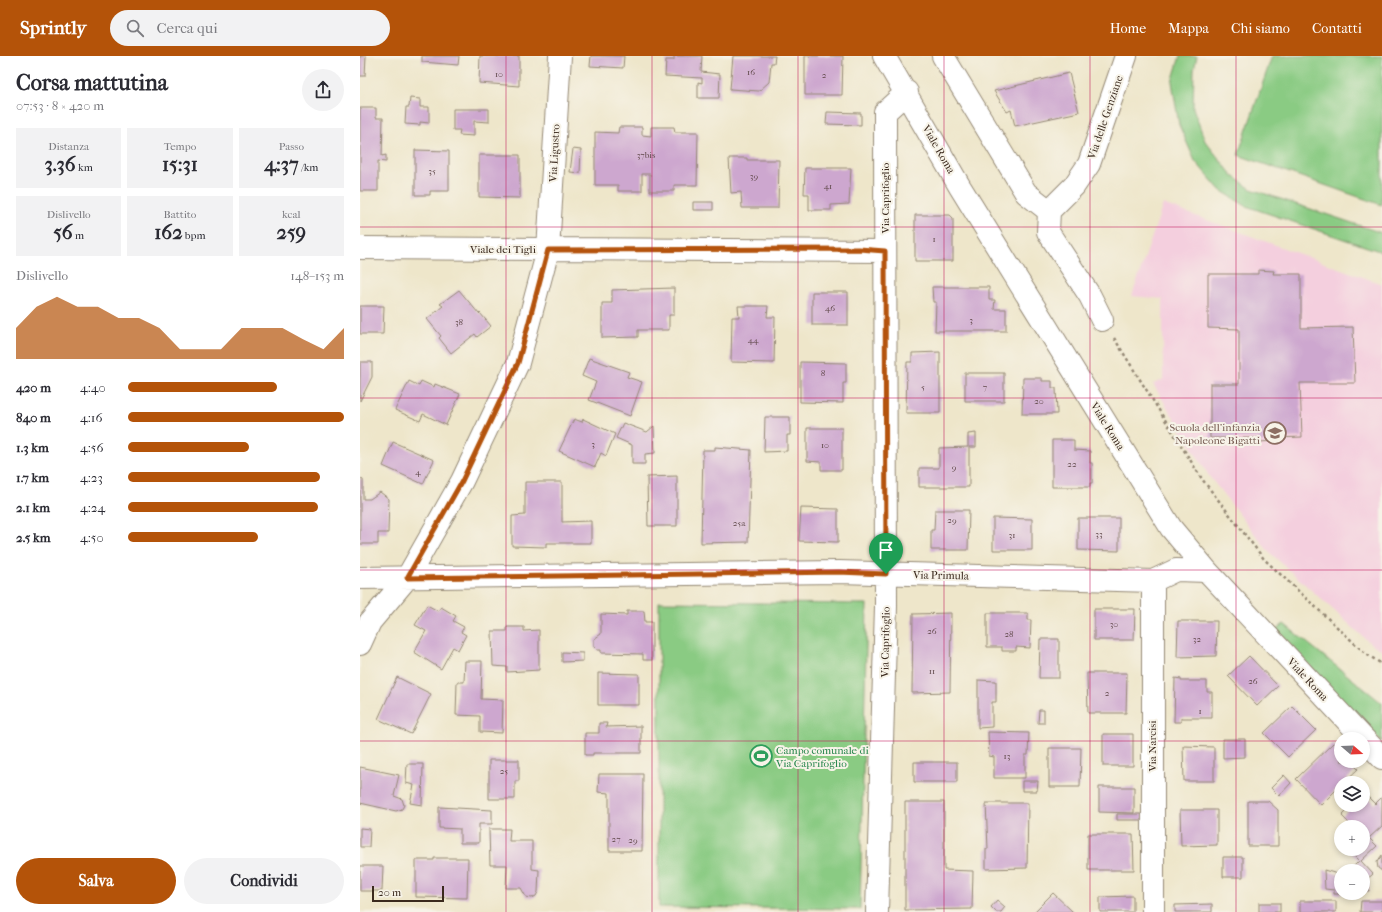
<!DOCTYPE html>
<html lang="it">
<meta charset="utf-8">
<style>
:root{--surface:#fff;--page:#f2f2f3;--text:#2b2b33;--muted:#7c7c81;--accent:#b45309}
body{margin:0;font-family:"IM FELL French Canon",serif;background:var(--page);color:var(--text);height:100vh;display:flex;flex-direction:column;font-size:15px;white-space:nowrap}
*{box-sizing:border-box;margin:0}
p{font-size:13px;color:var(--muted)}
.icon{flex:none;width:22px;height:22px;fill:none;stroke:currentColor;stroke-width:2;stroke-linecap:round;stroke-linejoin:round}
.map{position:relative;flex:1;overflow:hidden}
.details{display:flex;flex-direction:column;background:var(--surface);width:360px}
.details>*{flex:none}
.needle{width:26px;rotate:109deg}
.fabs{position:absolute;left:974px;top:676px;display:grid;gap:8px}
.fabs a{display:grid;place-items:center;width:36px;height:36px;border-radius:50%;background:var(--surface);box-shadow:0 2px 6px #0003;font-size:20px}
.scale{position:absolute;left:12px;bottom:10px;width:72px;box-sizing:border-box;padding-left:4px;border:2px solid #3b2a1e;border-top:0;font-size:11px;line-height:14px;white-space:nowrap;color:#3b2a1e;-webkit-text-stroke:3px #f7f3e8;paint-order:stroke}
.pin{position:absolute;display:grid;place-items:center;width:34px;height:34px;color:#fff;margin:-41px -17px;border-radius:50% 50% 50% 0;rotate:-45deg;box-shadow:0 0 4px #0007}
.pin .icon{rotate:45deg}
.round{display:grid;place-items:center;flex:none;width:42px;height:42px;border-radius:21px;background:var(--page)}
.overview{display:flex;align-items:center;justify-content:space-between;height:68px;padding:0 16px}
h1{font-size:22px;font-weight:800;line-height:30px}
.figures{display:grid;grid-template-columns:repeat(3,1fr);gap:6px;height:68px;padding:4px 16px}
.figures div{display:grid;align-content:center;border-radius:0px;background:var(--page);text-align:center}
.figures b{font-size:20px;font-weight:800}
.figures small{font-size:11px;font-weight:400}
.figures p{font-size:11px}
.chart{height:112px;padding:8px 16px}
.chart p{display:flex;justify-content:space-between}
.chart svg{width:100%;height:72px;margin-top:4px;fill:var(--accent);opacity:.7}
.primary-button{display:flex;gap:8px;margin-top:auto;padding:8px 16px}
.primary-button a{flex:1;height:46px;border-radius:24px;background:var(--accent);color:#fff;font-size:16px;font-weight:800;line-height:46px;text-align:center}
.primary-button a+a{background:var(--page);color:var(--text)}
ul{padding:0 16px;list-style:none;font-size:13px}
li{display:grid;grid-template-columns:64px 48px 1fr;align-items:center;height:30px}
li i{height:10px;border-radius:5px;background:var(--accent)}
header{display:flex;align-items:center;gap:24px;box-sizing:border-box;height:56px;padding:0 20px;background:var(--accent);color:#fff}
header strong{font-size:19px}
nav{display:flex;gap:22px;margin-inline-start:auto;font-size:14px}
.search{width:280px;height:36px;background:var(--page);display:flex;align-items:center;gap:10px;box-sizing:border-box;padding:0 14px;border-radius:22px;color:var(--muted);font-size:15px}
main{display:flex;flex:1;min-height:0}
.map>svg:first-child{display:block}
</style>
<header>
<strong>Sprintly</strong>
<div class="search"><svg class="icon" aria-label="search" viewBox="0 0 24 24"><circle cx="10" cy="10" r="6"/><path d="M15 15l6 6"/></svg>Cerca qui</div>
<nav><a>Home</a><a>Mappa</a><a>Chi siamo</a><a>Contatti</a></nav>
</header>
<main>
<section class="details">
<div class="overview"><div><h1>Corsa mattutina</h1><p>07:53 · 8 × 420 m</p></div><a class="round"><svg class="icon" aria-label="share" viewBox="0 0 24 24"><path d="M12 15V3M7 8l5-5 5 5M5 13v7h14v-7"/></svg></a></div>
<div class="figures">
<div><p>Distanza</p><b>3.36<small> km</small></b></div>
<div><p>Tempo</p><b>15:31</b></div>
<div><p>Passo</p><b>4:37<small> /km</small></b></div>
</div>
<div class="figures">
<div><p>Dislivello</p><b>56<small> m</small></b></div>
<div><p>Battito</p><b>162<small> bpm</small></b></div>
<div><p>kcal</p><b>259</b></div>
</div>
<div class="chart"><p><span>Dislivello</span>148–153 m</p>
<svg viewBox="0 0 160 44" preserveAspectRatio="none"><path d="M0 44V25L10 12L20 6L30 12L40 12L50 19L60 19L70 25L80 38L90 38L100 38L110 25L120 25L130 25L140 32L150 38L160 25V44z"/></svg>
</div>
<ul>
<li><b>420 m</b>4:40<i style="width:69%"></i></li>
<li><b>840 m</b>4:16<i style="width:100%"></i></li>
<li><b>1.3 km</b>4:56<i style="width:56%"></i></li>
<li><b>1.7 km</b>4:23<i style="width:89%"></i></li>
<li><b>2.1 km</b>4:24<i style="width:88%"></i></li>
<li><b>2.5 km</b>4:50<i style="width:60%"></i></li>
</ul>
<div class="primary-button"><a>Salva</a><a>Condividi</a></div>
</section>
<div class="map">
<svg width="1022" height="856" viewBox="0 0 1022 856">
<rect width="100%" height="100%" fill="#f7f3e8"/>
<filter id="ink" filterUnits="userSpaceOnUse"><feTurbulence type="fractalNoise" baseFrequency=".025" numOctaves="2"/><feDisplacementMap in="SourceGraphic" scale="8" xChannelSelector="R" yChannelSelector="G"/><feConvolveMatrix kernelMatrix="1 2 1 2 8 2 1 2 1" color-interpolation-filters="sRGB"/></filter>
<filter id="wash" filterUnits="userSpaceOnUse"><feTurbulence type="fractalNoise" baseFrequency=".012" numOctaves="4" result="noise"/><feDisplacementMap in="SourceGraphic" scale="16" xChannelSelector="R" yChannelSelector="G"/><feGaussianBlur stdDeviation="0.9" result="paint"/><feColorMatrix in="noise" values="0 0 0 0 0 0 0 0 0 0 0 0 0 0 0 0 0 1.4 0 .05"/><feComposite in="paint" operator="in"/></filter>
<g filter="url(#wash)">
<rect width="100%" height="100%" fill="#eee6ca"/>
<!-- built -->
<path fill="#f4cfde" d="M803,148L1022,228V594L1010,587L909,496L849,420L793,328L803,324V243L772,240Z"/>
<!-- green -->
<path fill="#8acb83" stroke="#627a50" d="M820,0H837L834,14L833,52L845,85L872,119L891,133L1022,177V196L886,150L860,134L835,105L819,69L812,26Z
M912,0H1022V149L878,99Z
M299,546L507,548L500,853L299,851Z
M924,568L1022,647V686L916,574Z"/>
<g id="blocks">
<!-- building -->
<path fill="#cda7cf" d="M0,0H6L5,20H0Z
M62,0H99L98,9L62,6Z
M120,0H159V30L119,27Z
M231,0H264L263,12L230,10Z
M314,0H342L341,16L360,18L359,42H338V26L342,27V22L305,20L306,4H314Z
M373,0H415L414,7H411L409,26L399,35L370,33Z
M445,0H483L482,39H445Z
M709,17L719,56L655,70L651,54L647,56L634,35Z
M50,42L60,43V51H69V67L60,66V69L45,68L46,51H49Z
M0,52H16V62H23L22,100L26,99V106L18,105V135H0Z
M93,53H129V66L114,65V80L99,79L100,74H93Z
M467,56L501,57V69L466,68Z
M259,71H282V79L291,80V71H314L315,76H338L337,129H314V135H290V118H282V135H258V129H235V76L258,77Z
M213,93L221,94L220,117L210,116Z
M55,94L89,95V135H70V139H55Z
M119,99H160V142L119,141Z
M369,102H387V104H419L418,152H382L381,136L371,137Z
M445,112H491L489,148L471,149V154H449V138H444Z
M333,146H353V154H333Z
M555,159H590L593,162V205H555Z
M898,214L914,215L913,218H941V272L993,271L995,327H940L942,381L915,382V385L899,386V382H850V328H879V273L848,272V218H898Z
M572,231H629V244H635L634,253H646V275H575L576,246H573Z
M314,232V259H309V274H278V281L242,282V247H252V234Z
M99,234L119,258L120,257L131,270L117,281L115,278L91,297L79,282L81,280L67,263L83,250L80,248Z
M452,236H488V269H452Z
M0,250H24L23,278H0Z
M378,250H408L407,261H415L414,307L371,306L372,261H379Z
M580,296V357H546L547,306H552V297Z
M229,302L269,316L267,321L282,326L270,360L229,344L236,326L222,320Z
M0,306H12V321L0,345Z
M440,306L486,307V327H483V347L440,346Z
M605,317H644V345H605Z
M663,322H682V325H692V332H696L697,358H662Z
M49,325L59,330L61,325L74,331L75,328L100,338L86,369L63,358L60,365L35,354Z
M405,361H430V379H427V395L404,396Z
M214,363L222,366L223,363L255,378L246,400L241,397L235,411L199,395Z
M263,367L287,376L294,370L295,397L285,398V408H272V389L256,382Z
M447,372H482V414H461V406L447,405Z
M616,377V391H609V431H559V412H579V392L608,391V378Z
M692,384H714V394L730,395V407H732V427H730V431H692Z
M33,386L74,404L63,428L23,410Z
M355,391L391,394L388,486L341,487L343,394H355Z
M317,420V470H288L287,421Z
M0,422L3,424V443H10L20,436L29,443L28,477H18V488H0Z
M165,426H202V466L231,465V487H186V491L152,490V460L165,459Z
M441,452L478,453V486L439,485Z
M575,454H609L608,494H571V474H574Z
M633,462L672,463V494H633Z
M718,462H759V495L718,494Z
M67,549L78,555L81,551L96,560L93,565L104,571L101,576L106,579L98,594L93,591L81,613L54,596L66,575L55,569Z
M734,553H775L774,584H734Z
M267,555H284L285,566H292V604H283V598L241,597V594H237L234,591V583L241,578V558L267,559Z
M591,557L590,636L552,637L553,558Z
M627,557H668V564H671L670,592L656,591V595H642V591H627Z
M818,565H857L856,600L817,601Z
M147,571H164V575L179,574V614L147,616V611L133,610L132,575H147Z
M680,583H699V622H679Z
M202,596L223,597V605L202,606Z
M889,600L918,630L897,650L868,620Z
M105,605H122L121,643L143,644L142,677L120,676V660L96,659L97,626H104Z
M238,617L279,618V649H238Z
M727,617H767L766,657H728Z
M37,621L71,638L51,678L18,663Z
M815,622L821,623V625H847V636H852V662H821V666H814Z
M618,624L636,625V646H632V671L618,672Z
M932,650L956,674L928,701L904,677Z
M679,654H684V667H678Z
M239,667H247L246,671L281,670V697H233V699H225V677H239Z
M628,676L669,677L668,699H665V722H634V701L629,700Z
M743,678H773V710H743Z
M863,683H885V701L863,702Z
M973,687L981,696V705H990L998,713L983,727H981V729L961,749L936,723Z
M823,690L854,691V725H824Z
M689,692H721L720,731H689Z
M129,704H159V725H155V743H129Z
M554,706H597V726H554Z
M47,708H63L62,749L50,747L54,729L46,727Z
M0,711L39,719L34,740L42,743L44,749L42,753L36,755L0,747Z
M239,718H283L282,795H249V737L238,736Z
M924,719L931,727L919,740L911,732Z
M662,725H678L677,735H662Z
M739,731H774V757L739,756Z
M1005,738L1015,748L1022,741V770L1009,782L1017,790L1001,805L1013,818L1004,826H1009V835H1003V815H989L999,805L991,797L995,793H1003L1005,783L1003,781V771H993L982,760L993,749H1003Z
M888,745H908L918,754V790H888Z
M545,746H584V814L613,815L612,853L545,854Z
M626,747H668L667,812L626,813V793H628Z
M79,751L132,754V768H119V787H100V773L79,772Z
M820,754H857V789L821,790Z
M757,758H783L784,764H757Z
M0,772L10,773L9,791H0Z
M129,773H150L149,785H172V813L179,814L178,836L176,840L172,842L166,841L161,832H146L147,809H130Z
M728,778H773L774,814H728Z
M1022,799V815L1018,812L1017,806Z
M863,801H883V821H863Z
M74,802H108L107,842L56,841V804H74Z
M0,810H23L22,835H0Z
M964,814L981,819V838H974V834L965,833Z
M693,837L713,856H674Z
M773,840V856H740V841Z
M637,844L645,851L641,856H636L631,851Z
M940,845H976V856H940Z
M1001,845H1022V856H1000Z
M899,847H920V856H899Z
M852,848V856H815V849Z"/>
</g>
</g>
<g filter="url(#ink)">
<use href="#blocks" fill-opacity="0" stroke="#948874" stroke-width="1"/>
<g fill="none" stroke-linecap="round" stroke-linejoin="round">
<!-- minor casing -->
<g stroke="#948874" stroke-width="24">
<path id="minor" d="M524,0L600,131L811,472L847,515L1022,702
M583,0L666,137L689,155
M689,155L714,130L729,108L766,0
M689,155L688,176L730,240L742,264
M0,192L525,195
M0,522L479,516L793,525L816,514L847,515
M0,588L10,566L47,522L102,425L158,307L188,194L200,0
M517,856L526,550L525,56L547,36
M793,856V525"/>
</g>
<!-- path -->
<path stroke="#948874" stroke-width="2.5" stroke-dasharray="3 3" stroke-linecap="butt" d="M754,282L842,423L904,503L1006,598L1022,608"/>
<!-- minor -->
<use href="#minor" stroke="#fff" stroke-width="22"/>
</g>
</g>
<g fill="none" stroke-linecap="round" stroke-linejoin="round" filter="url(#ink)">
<!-- route casing -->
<g stroke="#fff" stroke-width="8">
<path id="route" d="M499,193L525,195L526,518L479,516L47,522L102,425L158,307L188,194Z"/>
</g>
<!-- route -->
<use href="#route" stroke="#b45309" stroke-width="5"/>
</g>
<!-- grid -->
<path fill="none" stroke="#c2185b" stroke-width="1" stroke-opacity="0.55" d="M146,0V856M292,0V856M438,0V856M584,0V856M730,0V856M876,0V856M0,171H1022M0,342H1022M0,514H1022M0,685H981M1003,685H1022"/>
<!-- icons -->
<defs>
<g id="school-ring" transform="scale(1.15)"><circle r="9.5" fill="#f7f3e8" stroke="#8d6e63" stroke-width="1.5"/><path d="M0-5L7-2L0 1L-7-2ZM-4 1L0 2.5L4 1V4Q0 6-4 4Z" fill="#8d6e63"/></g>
<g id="stadium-ring" transform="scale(1.15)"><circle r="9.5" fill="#f7f3e8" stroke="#2e9e5b" stroke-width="1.5"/><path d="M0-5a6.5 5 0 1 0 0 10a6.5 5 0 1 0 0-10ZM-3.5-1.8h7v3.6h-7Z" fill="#2e9e5b"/></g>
</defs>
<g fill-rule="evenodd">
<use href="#school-ring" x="915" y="377"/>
<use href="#stadium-ring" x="401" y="700"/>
</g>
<g text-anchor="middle" stroke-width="4" stroke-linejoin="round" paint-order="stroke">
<!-- number labels -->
<g font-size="9" fill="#60494a">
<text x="391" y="19">16</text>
<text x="139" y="21">10</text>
<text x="464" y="22">2</text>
<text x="286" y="102">37bis</text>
<text x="72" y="118">35</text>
<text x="394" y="123">39</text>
<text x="468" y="133">41</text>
<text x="574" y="186">1</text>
<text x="470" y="255">46</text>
<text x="611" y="267">3</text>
<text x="99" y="269">38</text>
<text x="393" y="287">44</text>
<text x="463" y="320">8</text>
<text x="563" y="334">5</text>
<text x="625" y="334">7</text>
<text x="679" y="348">20</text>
<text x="233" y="391">3</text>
<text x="465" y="392">10</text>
<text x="712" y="411">22</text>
<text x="594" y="414">9</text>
<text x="58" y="419">4</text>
<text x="592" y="467">29</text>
<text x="379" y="470">25a</text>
<text x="739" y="481">33</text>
<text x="652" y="482">31</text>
<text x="754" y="571">30</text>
<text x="572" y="578">26</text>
<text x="649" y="581">28</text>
<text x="837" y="586">32</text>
<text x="572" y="618">11</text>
<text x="893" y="628">26</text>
<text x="747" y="640">2</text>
<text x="840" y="658">1</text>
<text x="647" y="703">13</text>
<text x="144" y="718">25</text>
<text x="256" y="786">27</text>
<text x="273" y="787">29</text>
</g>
<!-- street labels -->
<g font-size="11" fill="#3b2a1e" stroke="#f7f3e8">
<text transform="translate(745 61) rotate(-71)" y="4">Via delle Genziane</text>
<text transform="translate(579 93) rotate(60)" y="4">Viale Roma</text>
<text transform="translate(194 97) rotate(-87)" y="4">Via Ligustro</text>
<text transform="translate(525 142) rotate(-90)" y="4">Via Caprifoglio</text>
<text x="143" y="197">Viale dei Tigli</text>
<text transform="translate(748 370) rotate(58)" y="4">Viale Roma</text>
<text transform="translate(581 519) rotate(1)" y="4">Via Primula</text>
<text transform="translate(525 586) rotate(-89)" y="4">Via Caprifoglio</text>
<text transform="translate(948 623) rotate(47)" y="4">Viale Roma</text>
<text transform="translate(792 690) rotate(-90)" y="4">Via Narcisi</text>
</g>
<!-- education labels -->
<g font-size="11" fill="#785e54" stroke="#f7f3e8" text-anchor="end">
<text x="900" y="375">Scuola dell'infanzia<tspan x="900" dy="13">Napoleone Bigatti</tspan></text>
</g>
<!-- leisure labels -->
<g font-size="11" fill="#27864d" stroke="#f7f3e8" text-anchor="start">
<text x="416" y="698">Campo comunale di<tspan x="416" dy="13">Via Caprifoglio</tspan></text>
</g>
</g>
</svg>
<div class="fabs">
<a><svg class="needle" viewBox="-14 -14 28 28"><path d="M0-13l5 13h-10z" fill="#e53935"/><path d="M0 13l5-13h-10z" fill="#7c7c81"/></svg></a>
<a><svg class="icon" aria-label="layers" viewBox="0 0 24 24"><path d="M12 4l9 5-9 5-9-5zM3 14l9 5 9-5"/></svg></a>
<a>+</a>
<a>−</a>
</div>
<div class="scale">20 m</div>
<div class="pin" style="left:526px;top:518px;background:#1e9e55"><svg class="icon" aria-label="arrive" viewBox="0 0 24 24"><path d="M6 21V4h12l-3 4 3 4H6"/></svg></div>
</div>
</main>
